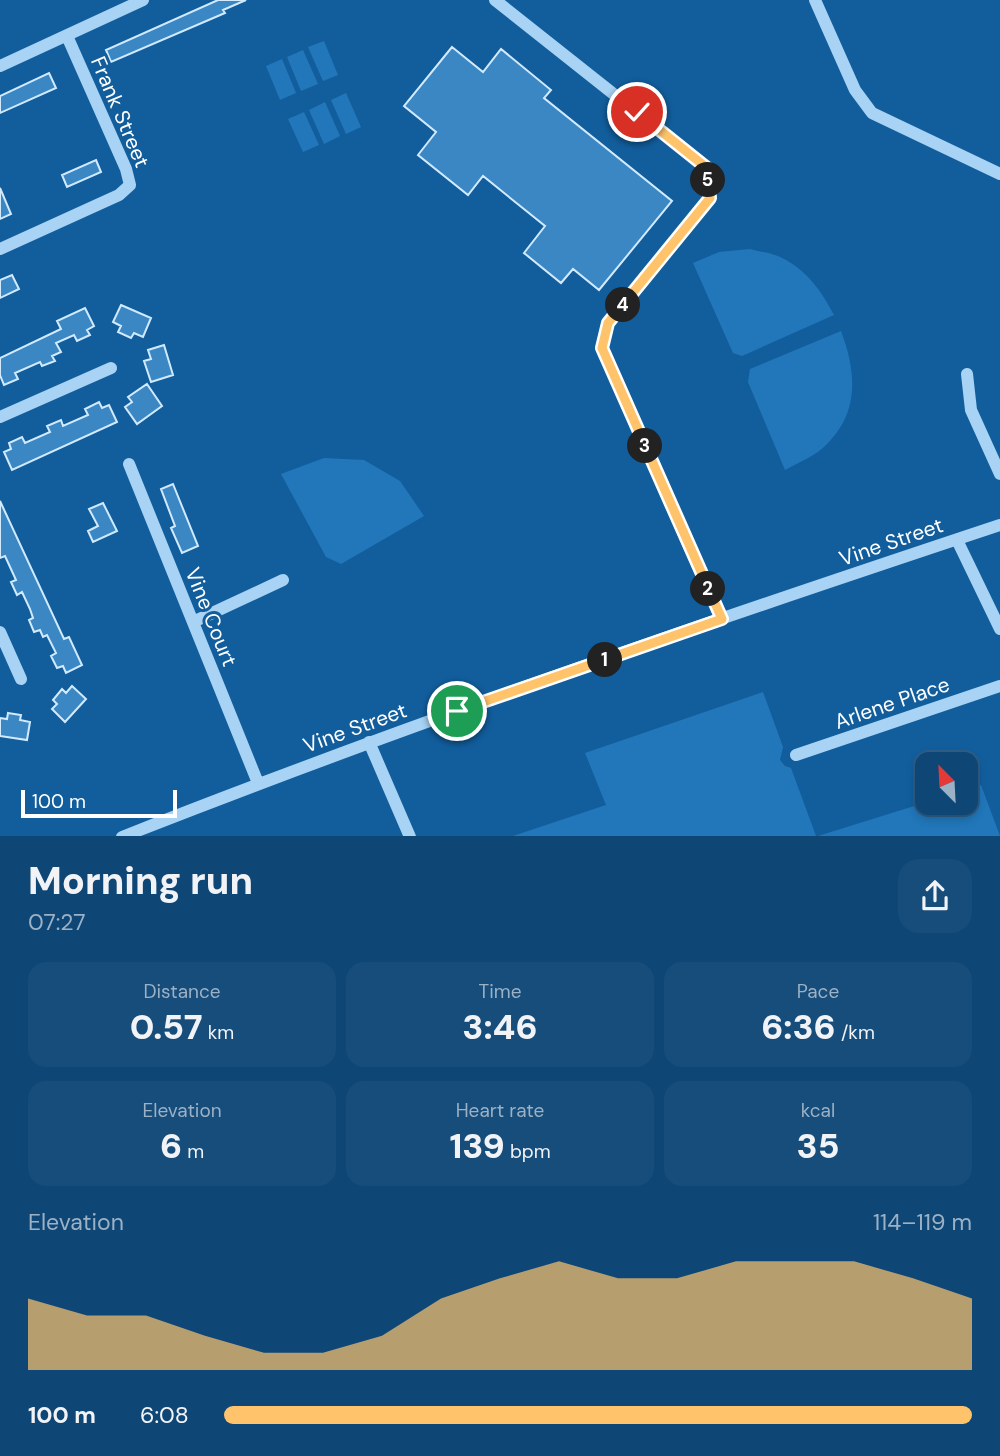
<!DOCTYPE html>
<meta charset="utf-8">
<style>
:root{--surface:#0e4676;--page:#174d7b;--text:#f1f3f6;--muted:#9bb1c5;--line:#2e5e88;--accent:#ffc46b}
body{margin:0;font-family:"DM Sans",sans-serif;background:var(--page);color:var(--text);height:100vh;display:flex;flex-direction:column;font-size:26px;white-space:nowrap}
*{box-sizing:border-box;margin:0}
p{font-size:23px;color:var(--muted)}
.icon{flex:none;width:38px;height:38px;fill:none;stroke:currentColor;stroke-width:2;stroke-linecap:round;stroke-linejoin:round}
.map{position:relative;height:836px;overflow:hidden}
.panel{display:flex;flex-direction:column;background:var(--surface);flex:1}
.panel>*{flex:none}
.needle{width:46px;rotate:336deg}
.controls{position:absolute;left:915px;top:752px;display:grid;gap:14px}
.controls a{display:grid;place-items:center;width:63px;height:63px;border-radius:14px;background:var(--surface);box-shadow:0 4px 10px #0003,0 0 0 2px var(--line);font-size:35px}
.scale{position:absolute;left:21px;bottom:18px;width:156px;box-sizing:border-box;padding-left:7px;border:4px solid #fff;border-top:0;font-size:19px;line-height:24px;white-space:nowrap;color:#fff;-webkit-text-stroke:5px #125e9d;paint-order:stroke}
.pin{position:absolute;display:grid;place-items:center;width:60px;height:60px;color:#fff;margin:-30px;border:4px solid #fff;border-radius:50%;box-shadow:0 2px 7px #0007}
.km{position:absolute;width:35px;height:35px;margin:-18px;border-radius:50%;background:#222;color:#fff;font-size:19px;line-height:35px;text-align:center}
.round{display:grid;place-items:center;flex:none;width:74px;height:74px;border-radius:21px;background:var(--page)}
.overview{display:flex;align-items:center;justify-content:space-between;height:119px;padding:0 28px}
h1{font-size:38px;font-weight:800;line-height:52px}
.metrics{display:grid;grid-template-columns:repeat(3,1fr);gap:10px;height:119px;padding:7px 28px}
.metrics div{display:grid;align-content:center;border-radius:18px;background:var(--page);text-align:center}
.metrics b{font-size:35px;font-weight:800}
.metrics small{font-size:19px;font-weight:400}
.metrics p{font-size:19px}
.chart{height:196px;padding:14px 28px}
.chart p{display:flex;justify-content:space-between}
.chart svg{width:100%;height:126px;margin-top:7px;fill:var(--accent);opacity:.7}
ul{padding:0 28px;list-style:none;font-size:23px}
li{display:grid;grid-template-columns:112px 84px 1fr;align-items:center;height:52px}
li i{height:18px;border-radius:9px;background:var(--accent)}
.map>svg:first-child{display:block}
</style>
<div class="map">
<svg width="1000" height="837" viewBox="0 0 1000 837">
<rect width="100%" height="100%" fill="#125e9d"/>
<!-- green -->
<path fill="#2177ba" d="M324,41L338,75L323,81L308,47Z
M303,50L318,84L301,91L287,57Z
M282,59L296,93L280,100L266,66Z
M346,93L361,127L346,134L331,100Z
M325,102L340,136L324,144L309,110Z
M304,112L319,145L303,152L288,119Z
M750,249C760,252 773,253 782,258C807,270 822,292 834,315L742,356L733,353L693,263L719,252Z
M841,331C856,371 860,411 827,444C817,455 798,463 785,470L748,382L750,369Z
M324,458L364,460L400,481L424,516L341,564L326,557L281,474Z
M763,692L783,747L780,760L785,766L791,768L816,836H513L606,805L585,753Z
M981,785L1000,836H818L927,802L966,803V790Z"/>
<!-- building -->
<path fill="#3b87c4" stroke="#d1eafe" stroke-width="2" d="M218,0H246L223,10L225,13L111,62L106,50Z
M452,47L483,72L501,49L551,90L544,98L672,201L599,290L573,269L561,283L524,253L545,226L483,176L468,195L418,155L436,132L404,106Z
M49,73L56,88L0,113V96Z
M96,160L101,172L67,187L62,175Z
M0,188L11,214L0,219Z
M12,275L19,289L0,298V280Z
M121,305L151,318L143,337L134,333L131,338L118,332L121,326L113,322Z
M85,308L94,326L87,330L90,335L77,341L74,335L56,343L61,352L52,356L55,361L42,366L40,362L15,373L18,379L4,385L0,375V358L61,329L57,321Z
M164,345L173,375L151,382L144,361L151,359L148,350Z
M147,384L162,406L137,424L125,407L132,402L128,397Z
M99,402L102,408L109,405L117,422L12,470L4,452L11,449L9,443L22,437L25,443L50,432L47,426L61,420L63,426L88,415L85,409Z
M173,484L198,546L182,553L171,528L175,526L161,489Z
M0,501L64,639L69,637L82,665L66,673L63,666L57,668L51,656L56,653L47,635L43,637L40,630L34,632L29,620L33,618L30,609L22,592L17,595L11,582L16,580L5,556L0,558Z
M103,503L117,531L93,542L88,531L98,526L89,509Z
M72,686L86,699L65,722L52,709L57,704L53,700L62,689L66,693Z
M8,713L21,715L20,720L30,722L27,740L0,736V718L7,719Z"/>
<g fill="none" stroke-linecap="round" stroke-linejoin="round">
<!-- minor -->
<path stroke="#a8d3f4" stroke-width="12" d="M495,0L707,168L710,198L608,323L602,348L721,619
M815,0L855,90L872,113L1000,174
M0,66L143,0
M0,249L119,195L130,185L126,169L67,36
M967,374L971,410L1000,474
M0,417L111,368
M129,464L258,783
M957,540L1000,629
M193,622L283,580
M0,632L21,679
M369,742L410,837
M796,755L1000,686
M122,837C411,723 705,623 1000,525"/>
</g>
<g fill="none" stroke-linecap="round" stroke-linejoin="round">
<!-- route casing -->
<g stroke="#fff" stroke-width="14">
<path id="route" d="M457,711L722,619L602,348L608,323L710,198L707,168L637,112"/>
</g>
<!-- route -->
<use href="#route" stroke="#ffc46b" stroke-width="9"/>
</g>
<g text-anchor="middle" stroke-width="6" stroke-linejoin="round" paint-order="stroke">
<!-- street labels -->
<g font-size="21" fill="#fff" stroke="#125e9d">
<text transform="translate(120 112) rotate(67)" y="7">Frank Street</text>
<text transform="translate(891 542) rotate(-19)" y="7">Vine Street</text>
<text transform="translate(211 617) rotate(68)" y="7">Vine Court</text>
<text transform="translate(892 703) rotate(-19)" y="7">Arlene Place</text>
<text transform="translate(355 728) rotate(-20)" y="7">Vine Street</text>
</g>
</g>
</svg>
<div class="controls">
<a><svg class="needle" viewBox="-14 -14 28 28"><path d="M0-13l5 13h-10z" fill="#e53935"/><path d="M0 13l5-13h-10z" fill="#9bb1c5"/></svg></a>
</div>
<div class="scale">100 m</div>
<div class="pin" style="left:457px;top:711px;background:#1e9e55"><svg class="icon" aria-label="arrive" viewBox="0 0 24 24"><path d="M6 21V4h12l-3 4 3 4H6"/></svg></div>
<div class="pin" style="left:637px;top:112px;background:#d93025"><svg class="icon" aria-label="check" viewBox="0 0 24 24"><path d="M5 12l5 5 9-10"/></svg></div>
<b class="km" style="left:605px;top:660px">1</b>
<b class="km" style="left:708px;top:589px">2</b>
<b class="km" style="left:645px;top:446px">3</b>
<b class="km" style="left:623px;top:305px">4</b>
<b class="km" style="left:708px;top:180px">5</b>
</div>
<section class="panel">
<div class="overview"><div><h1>Morning run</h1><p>07:27</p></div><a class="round"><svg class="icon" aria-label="share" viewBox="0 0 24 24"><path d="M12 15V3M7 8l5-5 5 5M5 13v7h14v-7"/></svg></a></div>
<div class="metrics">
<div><p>Distance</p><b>0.57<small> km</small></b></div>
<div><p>Time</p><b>3:46</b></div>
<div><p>Pace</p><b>6:36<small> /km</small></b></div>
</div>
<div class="metrics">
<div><p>Elevation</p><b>6<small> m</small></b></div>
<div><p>Heart rate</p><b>139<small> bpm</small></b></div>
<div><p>kcal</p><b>35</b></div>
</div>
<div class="chart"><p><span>Elevation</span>114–119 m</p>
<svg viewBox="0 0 160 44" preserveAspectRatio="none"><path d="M0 44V19L10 25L20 25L30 32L40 38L50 38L60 32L70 19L80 12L90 6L100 12L110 12L120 6L130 6L140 6L150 12L160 19V44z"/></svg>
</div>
<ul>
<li><b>100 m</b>6:08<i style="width:100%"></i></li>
</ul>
</section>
